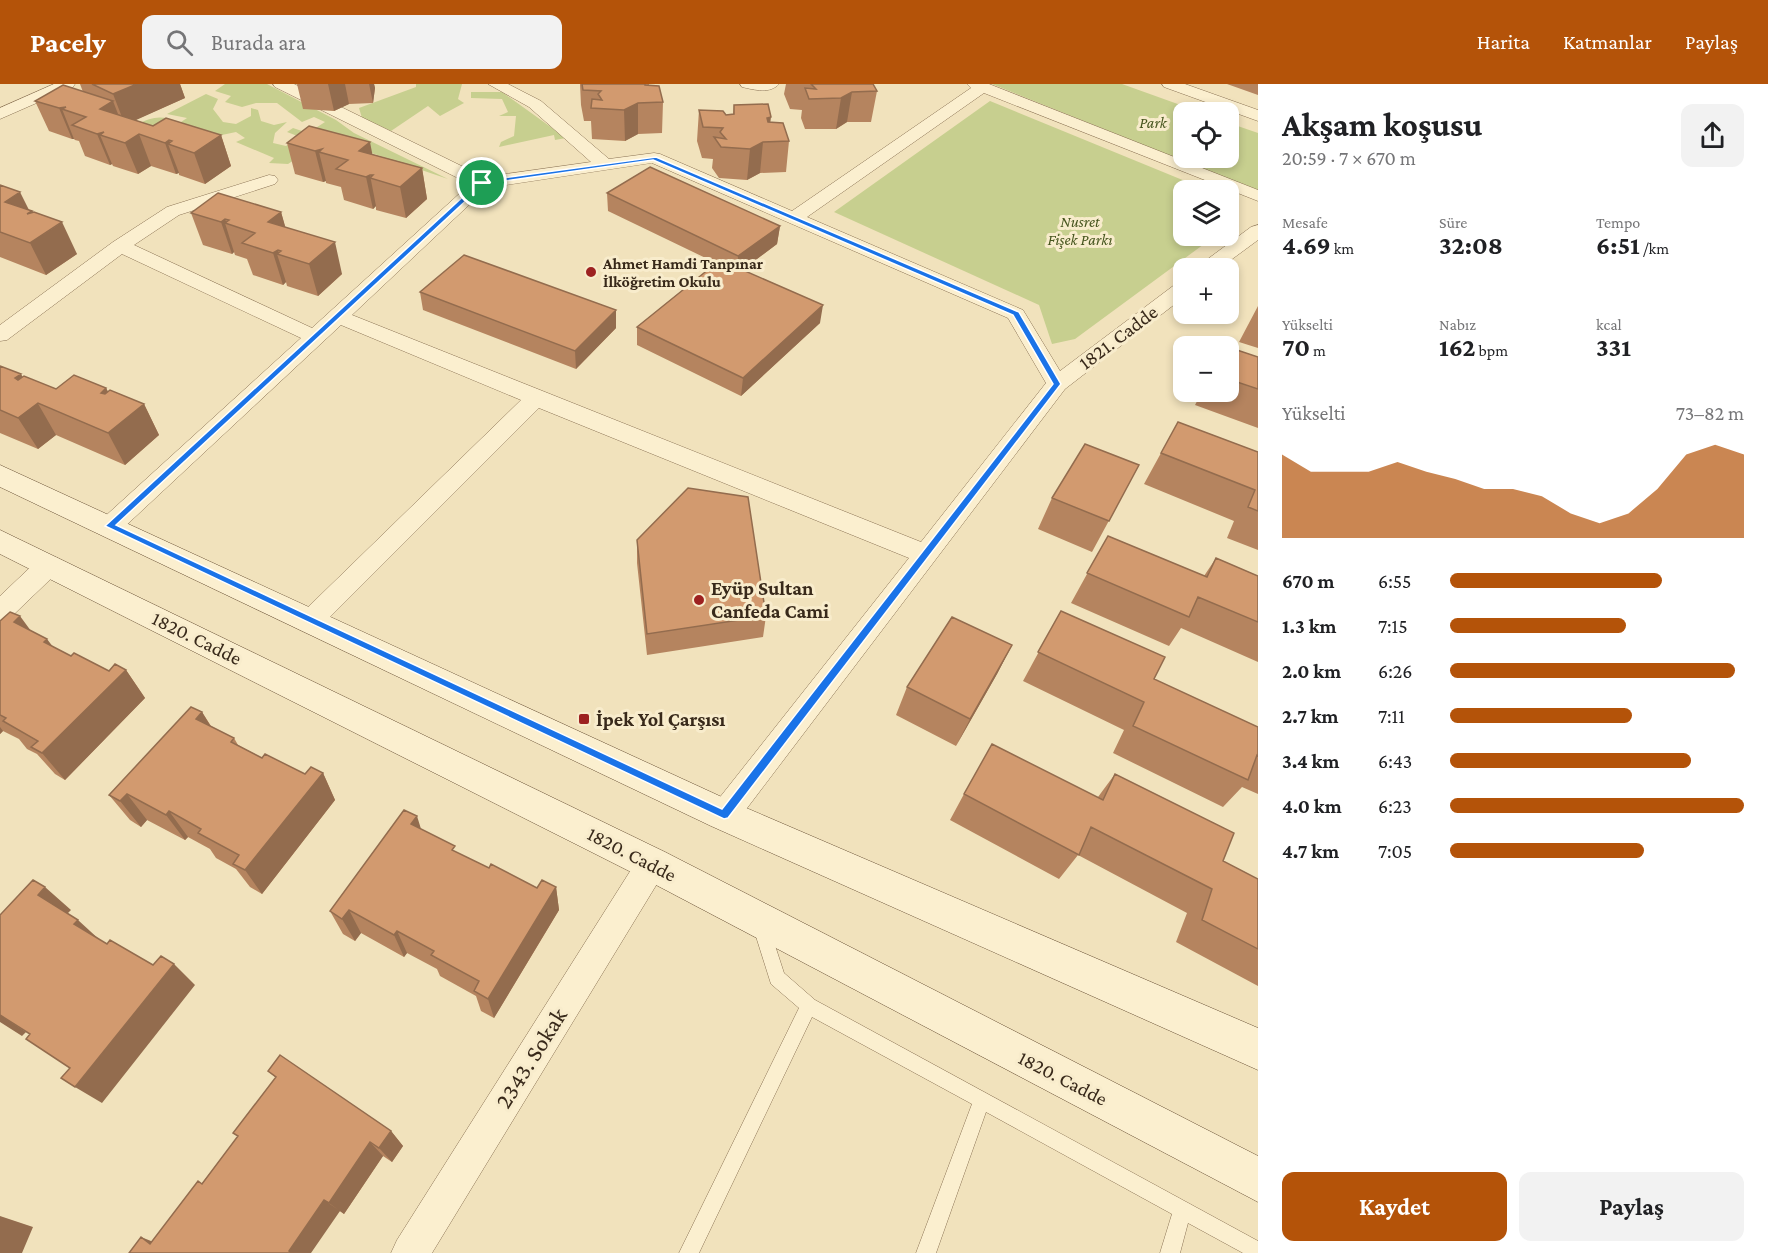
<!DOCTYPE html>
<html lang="tr">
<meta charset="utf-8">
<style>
:root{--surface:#fff;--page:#f2f2f2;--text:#202124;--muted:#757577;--accent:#b45309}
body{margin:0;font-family:"Crimson Pro",serif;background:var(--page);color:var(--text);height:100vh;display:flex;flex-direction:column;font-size:22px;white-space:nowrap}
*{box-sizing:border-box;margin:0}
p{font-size:20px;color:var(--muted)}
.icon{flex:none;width:33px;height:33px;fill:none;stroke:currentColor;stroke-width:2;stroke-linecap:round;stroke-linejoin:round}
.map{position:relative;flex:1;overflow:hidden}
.drawer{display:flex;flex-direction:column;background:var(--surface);width:510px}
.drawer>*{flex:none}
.buttons{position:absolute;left:1173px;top:18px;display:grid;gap:12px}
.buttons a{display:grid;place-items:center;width:66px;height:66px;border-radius:12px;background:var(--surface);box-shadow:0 3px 9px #0003;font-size:30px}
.pin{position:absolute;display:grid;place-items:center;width:51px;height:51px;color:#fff;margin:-26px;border:3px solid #fff;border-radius:50%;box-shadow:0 2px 6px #0007}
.round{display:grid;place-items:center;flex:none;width:63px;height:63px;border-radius:12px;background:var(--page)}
.summary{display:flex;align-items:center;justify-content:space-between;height:102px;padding:0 24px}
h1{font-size:33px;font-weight:700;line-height:45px}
.figures{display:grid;grid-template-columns:repeat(3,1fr);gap:9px;height:102px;padding:6px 24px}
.figures div{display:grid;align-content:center}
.figures b{font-size:26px;font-weight:700}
.figures small{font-size:16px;font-weight:400}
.figures p{font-size:16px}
.chart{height:168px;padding:12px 24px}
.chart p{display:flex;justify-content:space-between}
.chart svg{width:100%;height:108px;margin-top:6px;fill:var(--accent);opacity:.7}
.primary-button{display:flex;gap:12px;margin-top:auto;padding:12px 24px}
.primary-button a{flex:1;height:69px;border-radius:12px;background:var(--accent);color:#fff;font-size:24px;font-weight:700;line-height:69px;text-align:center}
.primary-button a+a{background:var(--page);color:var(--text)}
ul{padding:0 24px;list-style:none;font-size:20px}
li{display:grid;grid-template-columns:96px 72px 1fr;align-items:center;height:45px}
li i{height:15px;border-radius:8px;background:var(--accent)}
header{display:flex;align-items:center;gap:36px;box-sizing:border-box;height:84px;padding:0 30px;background:var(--accent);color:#fff}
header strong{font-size:28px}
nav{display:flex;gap:33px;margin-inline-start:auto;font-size:21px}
.search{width:420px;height:54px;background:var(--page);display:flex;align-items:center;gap:15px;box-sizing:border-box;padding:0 21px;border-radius:12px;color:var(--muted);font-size:22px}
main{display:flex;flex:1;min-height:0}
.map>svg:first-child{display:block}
</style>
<header>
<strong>Pacely</strong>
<div class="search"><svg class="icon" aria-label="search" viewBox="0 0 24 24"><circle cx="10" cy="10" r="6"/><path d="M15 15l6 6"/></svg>Burada ara</div>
<nav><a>Harita</a><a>Katmanlar</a><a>Paylaş</a></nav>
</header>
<main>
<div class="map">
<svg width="1258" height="1169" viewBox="0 0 1258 1169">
<rect width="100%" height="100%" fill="#f1e2bc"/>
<!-- green -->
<path fill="#c7cf8f" d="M225,0H267L336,36L354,49L448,95L333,56L311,65L288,80L269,79L274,74L236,58L245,54L236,48L198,56L138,40C152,33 164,30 178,40L187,34L167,30L206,10L218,15L213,25L223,38L236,40L251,32V24L258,26L261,37L274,41L287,38L275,49L273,59L286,62L300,53L287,48L293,44L308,49L325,38L314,33L302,38L277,19H256L242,23L225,18L231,12L215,7Z
M416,0H462L458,15L464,19L440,32L428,22L391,47L362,34L359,24L416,3Z
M992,0H1122L1200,28H1184V74H1228L1229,39L1258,49V107Z
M471,8H502L566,54L555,56L554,51L499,63L501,58L514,52L516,32H499L508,28L502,15L471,14Z
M990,17L1207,106H1184V152H1215L1075,255L1052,260L1039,221L834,128Z"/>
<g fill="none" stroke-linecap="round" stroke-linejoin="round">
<!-- lane casing -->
<g stroke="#8a7254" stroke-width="1">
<path id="lane" d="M761,835L767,838L769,843L784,889L815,916L1258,1157V1169H1243L1188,1139L1180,1169H1160L1172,1130L986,1028L936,1169H916L972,1020L812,933L699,1169H679L799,924L771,900L753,843L755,838Z"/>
</g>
<!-- street casing -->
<g stroke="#8a7254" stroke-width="1">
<path id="street" d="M54,0H75L73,3L0,35V24Z
M273,0H294L484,93L591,78L529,23L488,0H508L541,17L609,75L654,69L660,70L792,127L971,4L967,0H989L1258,106V117L984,9L807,133L1023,226L1060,287L1177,199L1184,197V213L1065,305L735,740L724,744L713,740L709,731L713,722L909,474L539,324L320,543L311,546L302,543L298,536L302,529L521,316L341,241L119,448L110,451L101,448L98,442L101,436L301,254L122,170L7,256L0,257V241L113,158L167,123L269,91L275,92L278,96L275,100L179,131L134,161L312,244L470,100L275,3ZM652,79L1008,234L1046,299L921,458L352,231L487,104Z
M740,0H779C770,10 755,6 742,3Z
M1162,0H1185L1258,26V37L1164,3Z
M1258,141V156L1220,184H1199L1201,180L1251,143Z
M49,472L58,474L62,481L58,488L9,535L0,538V512L40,474Z
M652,766L663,770L667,780L663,790L432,1169H391L397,1156L641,770Z"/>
</g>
<!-- secondary casing -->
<g stroke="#6b5338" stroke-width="1">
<path id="secondary" d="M0,381L737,720L1258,944V986L711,742L0,403Z
M0,446L665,768L1258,1072V1118L639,792L0,470Z"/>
</g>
<!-- lane -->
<use href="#lane" fill="#fbefcf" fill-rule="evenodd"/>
<!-- street -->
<use href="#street" fill="#fbefcf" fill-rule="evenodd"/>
<!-- secondary -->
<use href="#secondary" fill="#fbefcf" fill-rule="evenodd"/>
</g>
<!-- wall -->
<path fill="#b5845f" d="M80,0H180L185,14L135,36L153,42L221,51L231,82L205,100L179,91V89L176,90L151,82L138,90L113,82L112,80L110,81L85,72L79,57L75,56L74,55H72L49,47L35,17L83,8Z
M297,0H374L375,4L373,19L349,20L334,27L303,25Z
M580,0H649V1L663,18L662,49L638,50L625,57L592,55L591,37H584L581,21Z
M786,0H873L877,7L871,38H847L836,45H805L801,34L802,26L790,25L784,10Z
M1227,0H1258V11Z
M734,21L770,38L789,57L786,88L760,89L747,96L719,94L712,84L713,75L702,74L697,57L699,26L726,31L733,30Z
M287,59L372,70L422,84L427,115L406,134L376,126V122L373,125L344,116L341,103L326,99V97L323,98L295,90Z
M0,101L29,127H32L77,170L46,191L0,173Z
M607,109L780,142L777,160L742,186L820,239L741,312L637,261V243L716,179L608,127Z
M281,128L285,143L342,190L318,212L287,202L286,198L283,201L253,191L247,175L235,171L234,168L232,170L203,161L191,129Z
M420,208L616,244L576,285L423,226Z
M1258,222V264L1239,258Z
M1228,263L1258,273V344L1195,321L1202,308H1228Z
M0,282L22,293L56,305L106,304L108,308L144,320L159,351L125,381L56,351L38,365L0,349Z
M1178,338L1258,368V466L1227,454L1234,437L1144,400Z
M1139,381L1092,468L1038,445L1052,414Z
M1108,452L1204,492L1216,474L1258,492V578L1181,544L1169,562L1071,519Z
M637,456L766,532L763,553L647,571L637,479Z
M1061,527L1154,595L1257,643L1258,642V710L1242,703L1223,723L1113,669L1124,646L1023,597Z
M0,537L31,547L53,563L71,572L109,587L126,586L145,614L65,696L55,690L37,670L27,665L19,655L3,647L0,650Z
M1012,561L997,590L956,662L896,631L907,603Z
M202,628L211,642L234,654L238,661L262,674L305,690L323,689L335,716L262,810L250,803L236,785L216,774L210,765L188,753L185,756L147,736L141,743L130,736L109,711Z
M1115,690L1223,777L1258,795V902L1176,858L1187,829L1078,771L1059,795L950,736L964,710L1098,713Z
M421,745L457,769L489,784L537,804L556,803L559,826L494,934L481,927L476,912L440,892L437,885L407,869L404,873L361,849L355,857L343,850L330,827Z
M268,987L391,1047L403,1062L392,1078L383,1072L344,1130L340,1127L129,1169L152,1157L202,1099L238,1053L276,994Z"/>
<!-- shaded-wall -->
<path fill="#936c4e" d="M137,0H180L185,14L125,41L113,10Z
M328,0H345L349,20L334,27Z
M369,0H374L375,4L373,19Z
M852,8L847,38L836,45L841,14Z
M113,17L125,48L100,25Z
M638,19V50L625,57L624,26Z
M66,23L62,25L74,55H72L59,24Z
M771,33L768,58L767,34Z
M104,48L100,51L112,80L110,81L97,50Z
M139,50L151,82L138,90L125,59Z
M221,51L231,82L205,100L194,69Z
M169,56L171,61L168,60L179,89L176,90L165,59Z
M370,58L376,89L370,91L376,122L373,125L366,93L359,67Z
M763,58L760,89L747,96L750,65Z
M322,65L319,68L326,97L323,98L315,67Z
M422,84L427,115L406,134L400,103Z
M20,108L30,128L32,127L43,151L62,138L77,170L46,191L30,159L5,118Z
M281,128L290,159L278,166L279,171L277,170L286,198L283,201L273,169L268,138Z
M225,135L227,140L225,139L234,168L232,170L221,138Z
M780,142L777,160L737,190L738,172Z
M335,158L342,190L318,212L309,180Z
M823,221L820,239L741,312L743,294Z
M616,226V244L576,285L575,267Z
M21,290L56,351L38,365L18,334L15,294Z
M106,304L123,336L101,309Z
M144,320L159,351L125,381L108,349Z
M20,532L42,562L14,538Z
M47,555L69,584L44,558Z
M1012,561L997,590L956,662L970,635Z
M126,586L145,614L65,696L42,669Z
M202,628L219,656L196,635Z
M0,643L3,647L0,650Z
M323,689L335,716L262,810L245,786Z
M127,710L147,736L141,743L120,717Z
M169,727L188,753L185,756L166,731Z
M417,732L425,758L411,740Z
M45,803L71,826L63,834L38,811Z
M556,803L559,826L494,934L488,915Z
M349,826L361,849L355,857L342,835Z
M78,836L102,858L74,840Z
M397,847L407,869L404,873L394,851Z
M174,880L195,901L102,1019L75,1003Z
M0,931L26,948L22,952L0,938Z
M391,1047L403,1062L392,1078L379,1064Z
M370,1058L383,1072L344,1130L329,1119Z
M324,1116L340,1127L311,1169H293L289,1167Z
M0,1132L33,1143L22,1169H0Z
M141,1153L166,1163L150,1160Z"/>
<!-- building -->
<path fill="#d29a6f" stroke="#936c4e" stroke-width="1.5" d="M92,0H137L113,10Z
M582,0H645V1L659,2L663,18L638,19L624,26L591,24L592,15L602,16L598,10L601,7L583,6Z
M811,0H873L877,7L852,8L841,14L809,15L805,4L816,5Z
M63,1L113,17L100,25L153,42L166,34L221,51L194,69L168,60L172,57L169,56L165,59L139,50L125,59L100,51L104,48L97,50L72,41L86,33L62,25L66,23L59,24L35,17Z
M768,20L771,33L767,34L768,38L783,39L789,57L763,58L750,65L721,63L714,53L726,55L720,48L723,44L703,43L699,26L723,27L726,31L734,30V21Z
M309,42L370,58L359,67L422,84L400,103L370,94L373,91H370L366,93L336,85L348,76L319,68L322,65L315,67L287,59Z
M650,83L780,142L738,172L607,109Z
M0,101L20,108L5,118L32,127L27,130L34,128L62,138L30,159L0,148Z
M218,109L281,128L268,138L335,158L309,180L277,170L281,167L278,166L273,169L242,159L255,149L225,139L229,136L225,135L221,138L191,129Z
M464,171L616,226L575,267L420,208Z
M720,176L823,221L743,294L637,243Z
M1228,263L1258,273V305L1228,295Z
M0,282L21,290L15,294L18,296L24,292L56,305L74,291L106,304L101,309L105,310L110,306L144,320L108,349L38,319L18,334L0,326Z
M1178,338L1258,368V427L1248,423L1255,406L1161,369Z
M1085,360L1139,381L1109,437L1052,414Z
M688,404L748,413L766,532L647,550L637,456Z
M1108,452L1207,493L1216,474L1258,492V538L1198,513L1189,533L1087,489Z
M1061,527L1165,573L1154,595L1258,643V672L1257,671L1248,696L1133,642L1144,618L1038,568Z
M10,528L20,532L14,538L47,555L44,558L71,572L74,569L109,587L115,580L126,586L42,669L31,663L38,657L3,637L6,634L0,631V537Z
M952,533L1012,561L970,635L907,603Z
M191,623L202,628L196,635L234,654L231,658L262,674L265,670L305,690L311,683L323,689L245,786L233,780L239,771L198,749L201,745L169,727L166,731L127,710L120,717L109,711Z
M992,660L1103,716L1115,690L1234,749L1223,777L1258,795V865L1202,836L1212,805L1091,743L1079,771L964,710Z
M404,726L417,732L411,740L455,762L452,766L489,784L491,780L537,804L542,796L556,803L488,915L474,907L479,897L431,871L434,867L397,847L394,851L349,826L342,835L330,827Z
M33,796L45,803L38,811L78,836L74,840L107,860L110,856L153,881L161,872L174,880L75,1003L61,994L70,984L26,955L30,950L0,931V831Z
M280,971L391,1047L379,1064L370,1058L329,1119L324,1116L289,1167L293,1169H129L141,1153L150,1160L198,1097L202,1100L238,1052L233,1049L276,993L268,987Z"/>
<!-- route -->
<path fill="#1a73e8" stroke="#fff" stroke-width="1.5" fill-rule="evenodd" d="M656,73L1019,228L1061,300L728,734L724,735L105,442L480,97ZM653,76L1013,231L1053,300L722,725L116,441L484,100Z"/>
<!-- markers -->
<g fill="#9d2120" stroke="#f8eccc" stroke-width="2">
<circle cx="591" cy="188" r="6"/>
<circle cx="699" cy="516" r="6"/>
<rect x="578" y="629" width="12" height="12" rx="3"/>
</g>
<g text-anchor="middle" stroke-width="6" stroke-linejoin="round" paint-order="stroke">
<!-- far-park labels -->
<g font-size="16" font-style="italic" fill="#47561f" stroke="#f8eccc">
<text x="1153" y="44">Park</text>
<text x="1080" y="143">Nusret<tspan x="1080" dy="18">Fişek Parkı</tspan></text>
</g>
<!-- far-poi labels -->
<g font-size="16" font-weight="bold" fill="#38291a" stroke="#f8eccc" text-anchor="start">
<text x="603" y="185">Ahmet Hamdi Tanpınar<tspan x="603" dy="18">İlköğretim Okulu</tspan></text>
</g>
<!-- street labels -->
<g font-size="20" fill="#38291a" stroke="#f8eccc">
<text transform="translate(1118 253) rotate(-37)" y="7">1821. Cadde</text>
<text transform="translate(197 554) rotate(26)" y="7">1820. Cadde</text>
<text transform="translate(632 770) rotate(27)" y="7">1820. Cadde</text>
<text transform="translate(1063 994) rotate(27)" y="7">1820. Cadde</text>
</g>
<!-- poi labels -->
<g font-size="20" font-weight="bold" fill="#38291a" stroke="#f8eccc" text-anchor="start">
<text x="711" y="511">Eyüp Sultan<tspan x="711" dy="23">Canfeda Cami</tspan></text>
<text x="596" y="642">İpek Yol Çarşısı</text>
</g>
<!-- near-street labels -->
<g font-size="24" fill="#38291a" stroke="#f8eccc">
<text transform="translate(531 974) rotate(-58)" y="8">2343. Sokak</text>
</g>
</g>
</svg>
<div class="buttons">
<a><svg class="icon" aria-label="locate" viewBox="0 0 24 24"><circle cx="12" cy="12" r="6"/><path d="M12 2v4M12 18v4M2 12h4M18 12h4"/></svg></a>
<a><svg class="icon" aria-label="layers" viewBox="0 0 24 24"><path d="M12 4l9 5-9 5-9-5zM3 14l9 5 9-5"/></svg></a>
<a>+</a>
<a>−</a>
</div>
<div class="pin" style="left:482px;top:99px;background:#1e9e55"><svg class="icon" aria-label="arrive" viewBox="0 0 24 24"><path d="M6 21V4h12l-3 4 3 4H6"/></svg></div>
</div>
<section class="drawer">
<div class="summary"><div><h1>Akşam koşusu</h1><p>20:59 · 7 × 670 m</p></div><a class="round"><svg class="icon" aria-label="share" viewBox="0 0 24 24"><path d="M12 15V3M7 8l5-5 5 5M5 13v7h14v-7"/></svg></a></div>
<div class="figures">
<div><p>Mesafe</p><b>4.69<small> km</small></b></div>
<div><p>Süre</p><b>32:08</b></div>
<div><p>Tempo</p><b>6:51<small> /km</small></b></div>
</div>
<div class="figures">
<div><p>Yükselti</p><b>70<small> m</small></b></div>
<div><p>Nabız</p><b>162<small> bpm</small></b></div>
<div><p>kcal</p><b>331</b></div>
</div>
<div class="chart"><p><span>Yükselti</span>73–82 m</p>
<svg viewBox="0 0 160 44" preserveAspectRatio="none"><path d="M0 44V10L10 17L20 17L30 17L40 13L50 17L60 20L70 24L80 24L90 27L100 34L110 38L120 34L130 24L140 10L150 6L160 10V44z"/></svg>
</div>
<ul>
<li><b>670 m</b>6:55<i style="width:72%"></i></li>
<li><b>1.3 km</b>7:15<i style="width:60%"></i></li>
<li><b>2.0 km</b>6:26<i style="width:97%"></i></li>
<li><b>2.7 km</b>7:11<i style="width:62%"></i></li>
<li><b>3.4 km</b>6:43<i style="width:82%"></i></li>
<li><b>4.0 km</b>6:23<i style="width:100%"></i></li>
<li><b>4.7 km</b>7:05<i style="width:66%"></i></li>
</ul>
<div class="primary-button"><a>Kaydet</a><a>Paylaş</a></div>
</section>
</main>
